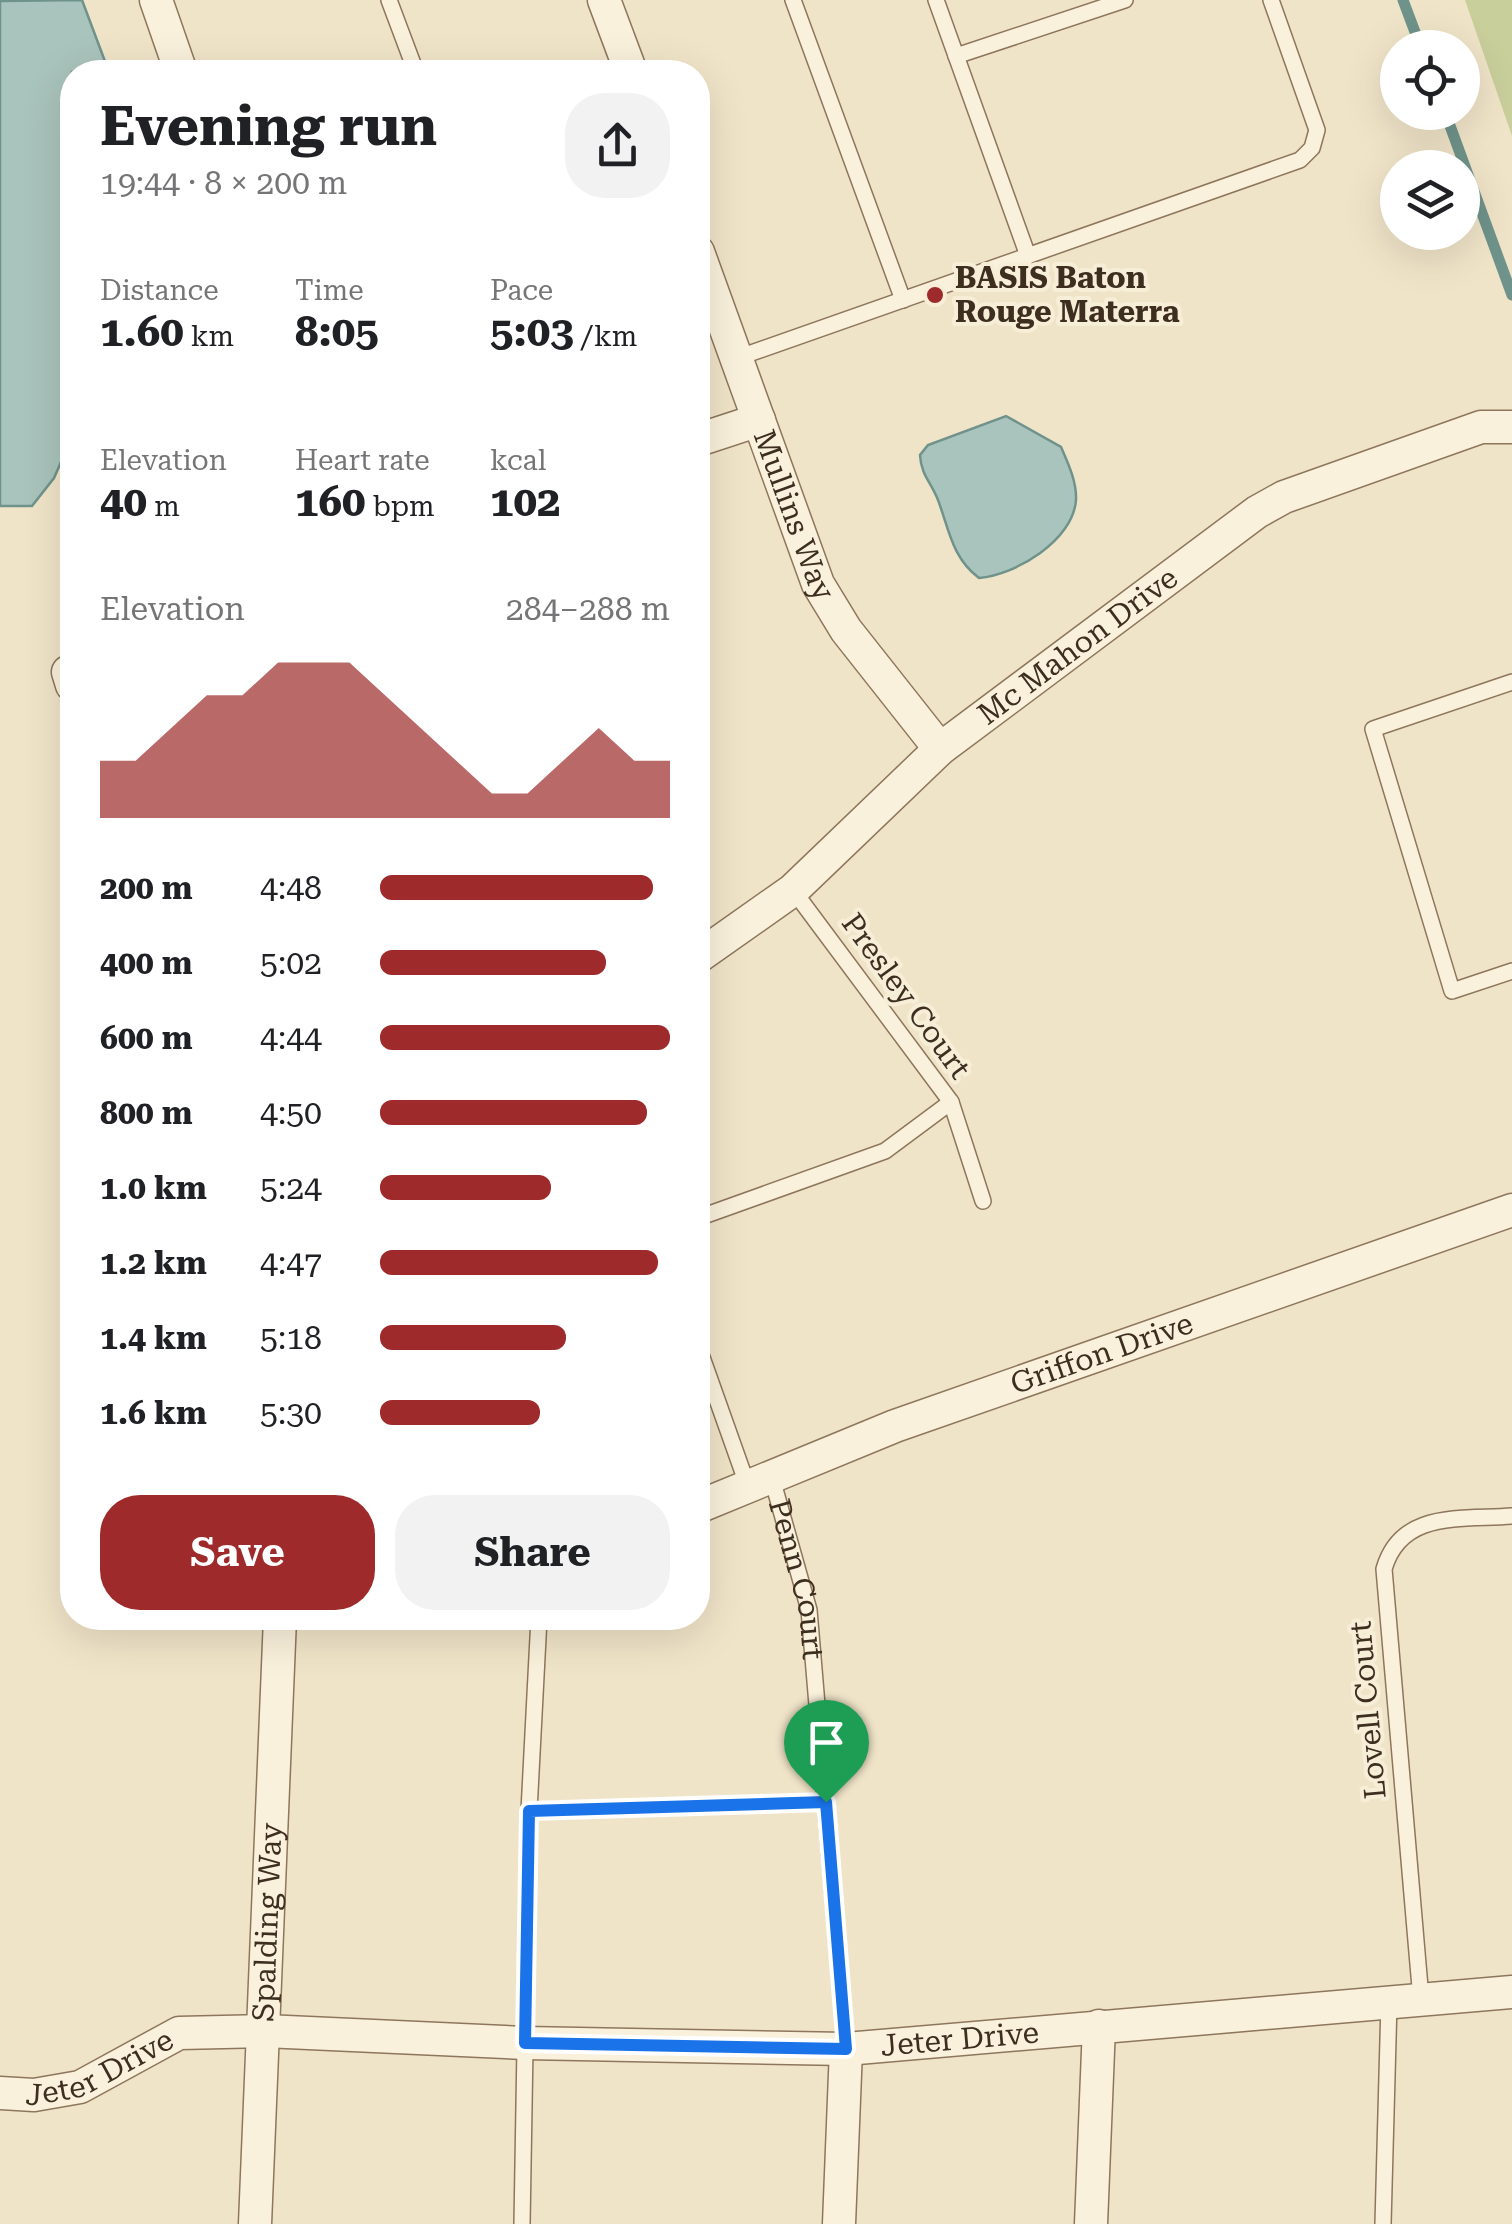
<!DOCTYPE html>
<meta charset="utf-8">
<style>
:root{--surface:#fff;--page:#f2f2f2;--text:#202124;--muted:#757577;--accent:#9e2a2b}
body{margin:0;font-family:"Roboto Serif",serif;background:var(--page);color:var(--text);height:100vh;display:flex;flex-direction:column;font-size:38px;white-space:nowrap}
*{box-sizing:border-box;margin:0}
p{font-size:32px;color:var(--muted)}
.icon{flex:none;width:55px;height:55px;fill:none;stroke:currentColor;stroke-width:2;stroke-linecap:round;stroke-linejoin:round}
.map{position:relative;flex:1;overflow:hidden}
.side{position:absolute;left:60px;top:60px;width:650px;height:1570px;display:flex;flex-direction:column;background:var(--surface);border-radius:40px;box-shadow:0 10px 40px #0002}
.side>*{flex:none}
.controls{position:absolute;left:1380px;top:30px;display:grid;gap:20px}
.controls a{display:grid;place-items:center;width:100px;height:100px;border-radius:50%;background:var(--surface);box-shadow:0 10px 40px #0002;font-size:50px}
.pin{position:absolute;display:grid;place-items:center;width:85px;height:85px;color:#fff;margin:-102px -42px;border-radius:50% 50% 50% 0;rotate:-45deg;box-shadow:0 0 10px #0007}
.pin .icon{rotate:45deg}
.round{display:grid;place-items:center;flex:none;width:105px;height:105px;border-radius:40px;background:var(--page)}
.overview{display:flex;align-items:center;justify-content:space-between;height:170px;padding:0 40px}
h1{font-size:55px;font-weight:700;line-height:75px}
.stats{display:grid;grid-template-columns:repeat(3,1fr);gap:15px;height:170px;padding:10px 40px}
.stats div{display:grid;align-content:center}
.stats b{font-size:42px;font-weight:700}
.stats small{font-size:28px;font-weight:400}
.stats p{font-size:28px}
.chart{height:280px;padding:20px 40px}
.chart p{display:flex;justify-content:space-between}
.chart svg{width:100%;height:180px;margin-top:10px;fill:var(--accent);opacity:.7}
.cta{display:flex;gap:20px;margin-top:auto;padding:20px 40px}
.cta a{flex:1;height:115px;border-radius:40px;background:var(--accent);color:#fff;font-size:40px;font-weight:700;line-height:115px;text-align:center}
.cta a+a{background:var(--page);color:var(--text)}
ul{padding:0 40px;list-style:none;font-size:32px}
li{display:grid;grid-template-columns:160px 120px 1fr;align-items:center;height:75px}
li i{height:25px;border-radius:12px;background:var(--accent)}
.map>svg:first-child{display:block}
</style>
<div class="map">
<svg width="1512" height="2224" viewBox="0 0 1512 2224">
<rect width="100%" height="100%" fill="#f0e4c8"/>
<!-- green -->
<path fill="#c9cf9b" d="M1465,0H1512V136Z"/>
<!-- water -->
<path fill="#a9c4bc" stroke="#6f938a" stroke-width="2.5" d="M82,0L109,72H72V437L54,478L32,506H0V1Z
M1006,416L1061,447C1068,463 1077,482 1076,500C1073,541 1015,575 979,578C952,558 949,529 938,500C931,482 921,475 920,455L928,445Z"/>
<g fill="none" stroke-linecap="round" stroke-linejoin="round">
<!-- stream -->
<path stroke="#6f938a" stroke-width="11" d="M1403,0L1421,48
M1445,112L1512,295"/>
<!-- service casing -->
<g stroke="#8d765c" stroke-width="18">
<g id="service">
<path d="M389,0L416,72"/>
<path d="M793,0L903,300"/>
<path d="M936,0L1028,256"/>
<path d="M956,56L1125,0"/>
<path d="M737,358L1300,160L1312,148L1317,130L1271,0"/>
<path d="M1512,682L1373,729L1452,991L1512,971"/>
<path d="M951,1102L983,1201"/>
<path d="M698,1218L885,1151L951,1102L793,890"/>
<path d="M698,1346L747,1484"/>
<path id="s1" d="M771,1475L809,1610L846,2049"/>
<path d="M529,1811L826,1802"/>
<path d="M1421,1999L1384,1569C1401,1510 1461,1520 1512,1516"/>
<path d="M522,2224L529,1811L539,1618"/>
<path d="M1383,2224L1389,2002"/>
</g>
</g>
<!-- minor casing -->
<g stroke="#8d765c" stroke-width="35">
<g id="minor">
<path d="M156,0L181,72"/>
<path d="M604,0L631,72"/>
<path id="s2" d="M698,252L818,584L846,630L940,749"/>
<path d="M698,440L759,420"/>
<path d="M72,670L68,672L72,685"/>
<path id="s3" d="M698,957L793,890L940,749L1257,512L1284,497L1481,427H1512"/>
<path id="s4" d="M698,1507L895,1426L1512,1210"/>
<path id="s5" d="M0,2093L34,2095L80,2087L179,2033L265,2031L525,2043L846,2049L1512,1992"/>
<path id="s6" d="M255,2224L280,1618"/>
<path d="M839,2224L846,2049"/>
<path d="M1091,2224L1099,2026"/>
</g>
</g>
<!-- service -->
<use href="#service" stroke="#faf1dc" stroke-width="15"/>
<!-- minor -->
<use href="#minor" stroke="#faf1dc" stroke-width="32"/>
</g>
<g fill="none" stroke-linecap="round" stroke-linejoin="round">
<!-- route casing -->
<g stroke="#fff" stroke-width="20">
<path id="route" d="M826,1802L846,2049L525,2043L529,1811Z"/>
</g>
<!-- route -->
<use href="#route" stroke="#1a73e8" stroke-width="12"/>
</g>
<!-- markers -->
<circle fill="#9e2a2b" stroke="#f7eed8" stroke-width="4" cx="935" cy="295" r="10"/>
<g text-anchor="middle" stroke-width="8" stroke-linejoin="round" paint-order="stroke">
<!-- poi labels -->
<g font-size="30" font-weight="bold" fill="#3d2e20" stroke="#f7eed8" text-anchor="start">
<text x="955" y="288">BASIS Baton<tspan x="955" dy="34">Rouge Materra</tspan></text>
</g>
<!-- street labels -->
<g font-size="30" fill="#3d2e20" stroke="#f7eed8">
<text dy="10" stroke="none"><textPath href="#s2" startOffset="280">Mullins Way</textPath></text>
<text dy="10" stroke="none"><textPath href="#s3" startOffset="492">Mc Mahon Drive</textPath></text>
<text transform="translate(906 996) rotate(54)" y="10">Presley Court</text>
<text dy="10" stroke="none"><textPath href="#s4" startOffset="432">Griffon Drive</textPath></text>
<text dy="10" stroke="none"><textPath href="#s1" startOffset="108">Penn Court</textPath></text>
<text transform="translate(1368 1710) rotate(-95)" y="10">Lovell Court</text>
<text dy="10" stroke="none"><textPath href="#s6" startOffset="302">Spalding Way</textPath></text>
<text dy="10" stroke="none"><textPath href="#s5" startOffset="975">Jeter Drive</textPath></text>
<text dy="10" stroke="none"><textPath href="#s5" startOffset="105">Jeter Drive</textPath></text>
</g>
</g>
</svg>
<div class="controls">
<a><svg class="icon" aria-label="locate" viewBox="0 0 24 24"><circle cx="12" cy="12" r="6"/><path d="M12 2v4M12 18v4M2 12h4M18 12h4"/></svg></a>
<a><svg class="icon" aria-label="layers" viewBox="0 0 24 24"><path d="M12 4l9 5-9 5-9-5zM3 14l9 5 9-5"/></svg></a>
</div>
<div class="pin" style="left:826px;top:1802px;background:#1e9e55"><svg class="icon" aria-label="arrive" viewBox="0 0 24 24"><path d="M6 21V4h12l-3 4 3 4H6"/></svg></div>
<section class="side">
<div class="overview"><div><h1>Evening run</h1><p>19:44 · 8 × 200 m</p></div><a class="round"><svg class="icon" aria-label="share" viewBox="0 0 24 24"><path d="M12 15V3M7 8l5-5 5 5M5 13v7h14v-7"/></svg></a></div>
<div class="stats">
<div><p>Distance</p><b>1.60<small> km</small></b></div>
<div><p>Time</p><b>8:05</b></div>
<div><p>Pace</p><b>5:03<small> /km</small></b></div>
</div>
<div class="stats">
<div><p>Elevation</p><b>40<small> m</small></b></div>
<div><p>Heart rate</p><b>160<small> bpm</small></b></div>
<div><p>kcal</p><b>102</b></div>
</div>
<div class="chart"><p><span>Elevation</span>284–288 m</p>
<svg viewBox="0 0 160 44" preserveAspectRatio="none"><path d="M0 44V30L10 30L20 22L30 14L40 14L50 6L60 6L70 6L80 14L90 22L100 30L110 38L120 38L130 30L140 22L150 30L160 30V44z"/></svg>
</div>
<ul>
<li><b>200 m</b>4:48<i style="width:94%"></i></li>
<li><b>400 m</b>5:02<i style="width:78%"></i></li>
<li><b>600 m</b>4:44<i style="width:100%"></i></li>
<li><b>800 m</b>4:50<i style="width:92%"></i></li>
<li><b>1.0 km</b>5:24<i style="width:59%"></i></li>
<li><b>1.2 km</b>4:47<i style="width:96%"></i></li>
<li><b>1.4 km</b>5:18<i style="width:64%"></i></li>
<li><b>1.6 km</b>5:30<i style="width:55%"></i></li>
</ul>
<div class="cta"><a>Save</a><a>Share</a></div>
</section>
</div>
